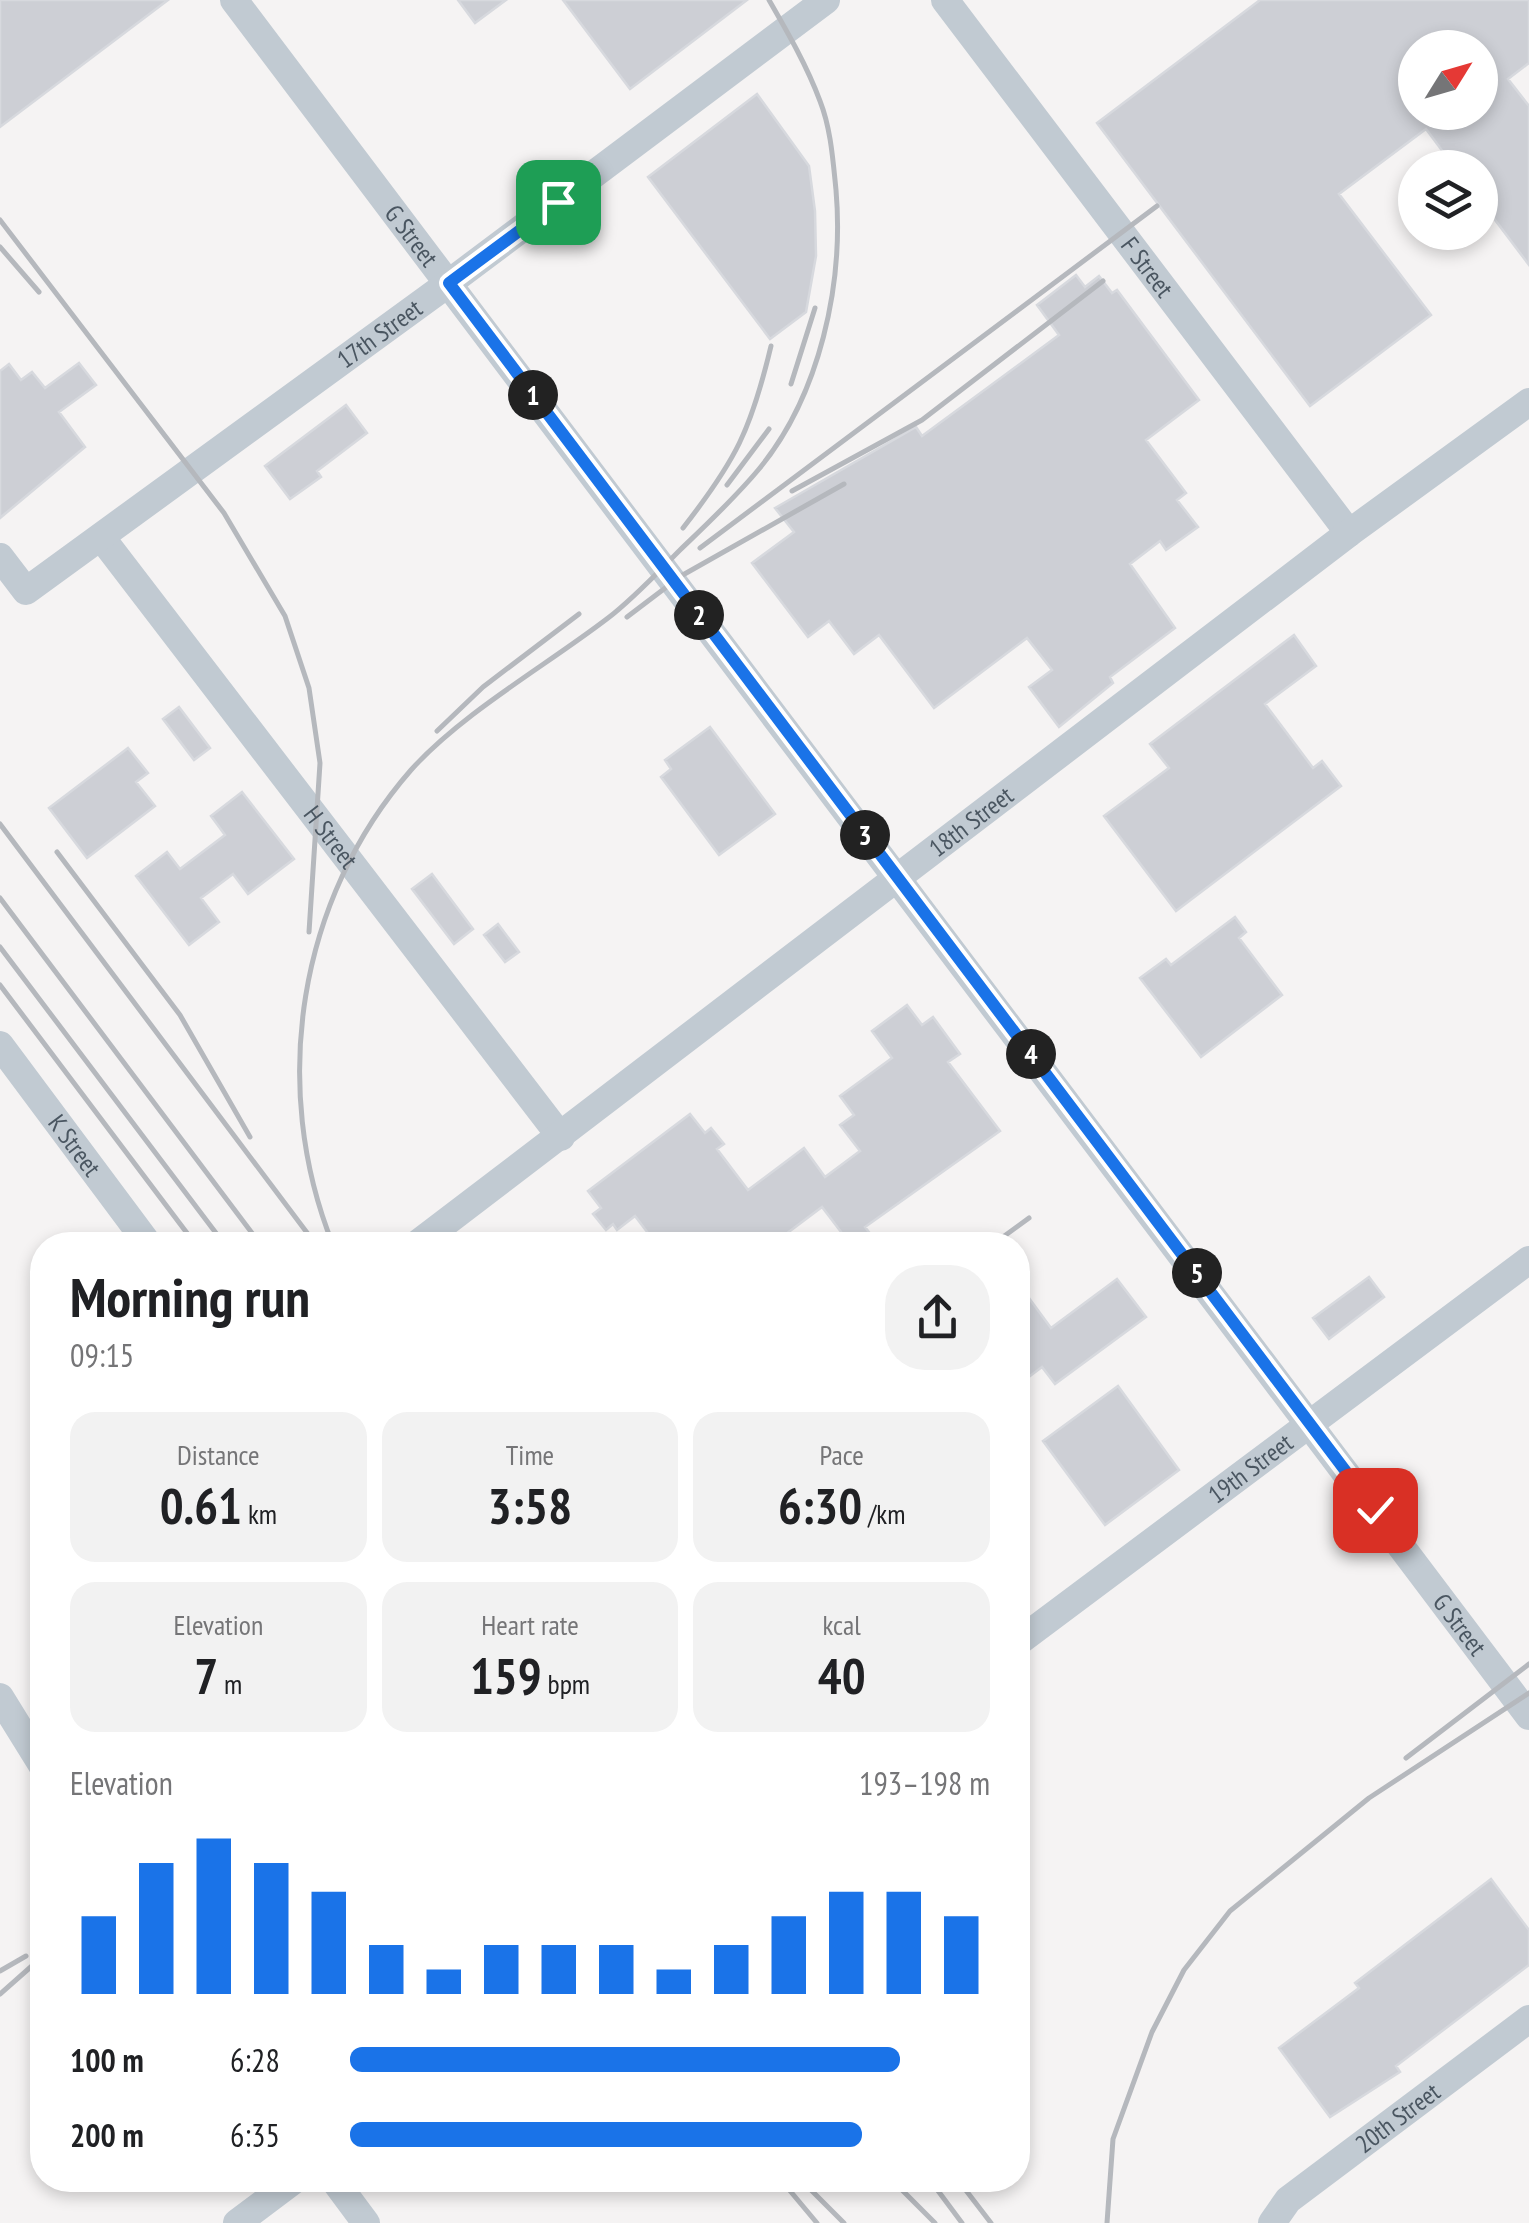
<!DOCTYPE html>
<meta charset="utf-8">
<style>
:root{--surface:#fff;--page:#f2f2f2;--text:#202124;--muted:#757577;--accent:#1a73e8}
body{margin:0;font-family:"PT Sans Narrow",sans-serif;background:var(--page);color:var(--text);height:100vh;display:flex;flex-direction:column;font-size:38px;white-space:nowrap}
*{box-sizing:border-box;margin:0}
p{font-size:32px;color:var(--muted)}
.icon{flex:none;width:55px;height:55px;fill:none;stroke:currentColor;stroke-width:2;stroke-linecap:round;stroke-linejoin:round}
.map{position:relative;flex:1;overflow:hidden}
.side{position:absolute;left:30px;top:1232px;width:1000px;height:960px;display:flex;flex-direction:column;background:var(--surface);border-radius:40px;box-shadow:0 5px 15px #0003}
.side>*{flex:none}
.needle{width:65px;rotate:53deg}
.tools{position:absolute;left:1398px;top:30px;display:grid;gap:20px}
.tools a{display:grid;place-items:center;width:100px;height:100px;border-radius:50%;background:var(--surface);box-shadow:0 5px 15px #0003;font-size:50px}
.pin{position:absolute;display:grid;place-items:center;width:85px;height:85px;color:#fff;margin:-42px;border-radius:20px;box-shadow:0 5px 15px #0006}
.km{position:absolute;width:50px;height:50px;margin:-25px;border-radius:50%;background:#222;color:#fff;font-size:28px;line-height:50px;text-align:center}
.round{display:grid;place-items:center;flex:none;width:105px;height:105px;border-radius:40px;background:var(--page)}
.head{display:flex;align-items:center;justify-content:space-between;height:170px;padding:0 40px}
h1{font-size:55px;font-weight:600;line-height:75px}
.figures{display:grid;grid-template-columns:repeat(3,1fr);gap:15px;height:170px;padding:10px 40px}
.figures div{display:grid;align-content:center;border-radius:25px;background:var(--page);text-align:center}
.figures b{font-size:50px;font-weight:600}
.figures small{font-size:28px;font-weight:400}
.figures p{font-size:28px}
.chart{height:280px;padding:20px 40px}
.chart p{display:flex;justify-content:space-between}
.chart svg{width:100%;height:180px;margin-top:10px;stroke:var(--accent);stroke-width:6}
ul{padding:0 40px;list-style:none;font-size:32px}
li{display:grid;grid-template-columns:160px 120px 1fr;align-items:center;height:75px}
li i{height:25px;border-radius:12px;background:var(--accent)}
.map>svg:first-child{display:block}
</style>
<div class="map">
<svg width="1529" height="2223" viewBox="0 0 1529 2223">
<rect width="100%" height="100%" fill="#f5f3f3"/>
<!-- building -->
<path fill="#cdcfd5" stroke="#d7d9de" stroke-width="2.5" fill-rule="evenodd" d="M0,0H168L0,127Z
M458,0H506L475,23Z
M563,0H747L630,89Z
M1260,0H1529V63L1508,79L1529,106V265L1480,200V168H1455L1426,129L1339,194L1431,315L1310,406L1097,123ZM1415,48H1480V112H1415Z
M757,94L809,166L815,211L816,256L806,312L770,339L648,177Z
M1076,275L1085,287L1099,276L1112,293L1117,290L1199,400L1146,440L1186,493L1177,500L1198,527L1166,550L1160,541L1130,564L1175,628L1110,677L1113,683L1059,727L1029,687L1052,670L1027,638L934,708L879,635L854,654L829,621L808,637L752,563L794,532L775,508L916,427L922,436L1059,335L1037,305Z
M79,363L96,385L59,412L85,447L0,518V371L9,364L21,380L32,372L45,388Z
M346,405L367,433L317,471L321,477L290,499L265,466Z
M1294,635L1316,666L1265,704L1313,768L1322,761L1341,786L1176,911L1104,816L1169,768L1150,744Z
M179,707L210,748L194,760L163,719Z
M710,727L775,814L719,855L661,777L671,769L665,760Z
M128,748L148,773L136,782L155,806L87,858L49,808Z
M242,792L294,859L248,894L233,874L201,898L219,922L189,945L136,876L167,852L180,869L225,835L211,816Z
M432,874L473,929L454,944L412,889Z
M1235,917L1246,932L1239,938L1282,995L1201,1057L1140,978L1166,959L1171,965Z
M498,924L519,952L505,962L484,935Z
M907,1005L922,1025L933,1017L960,1054L948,1062L1000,1131L865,1227L879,1245H851L822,1207L782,1237L789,1245H657L635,1216L617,1230L613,1224L606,1230L593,1214L601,1208L588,1191L690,1114L705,1133L711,1128L724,1144L717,1149L748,1190L804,1148L825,1177L860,1151L840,1125L854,1115L840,1096L892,1058L872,1031Z
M1369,1277L1384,1297L1329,1339L1313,1318Z
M1117,1279L1146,1317L1055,1384L1042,1367L1018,1385V1307L1029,1298L1051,1328Z
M1118,1386L1179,1470L1105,1525L1043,1441Z
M1491,1879L1529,1930V1965L1396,2066L1400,2072L1330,2117L1279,2048L1359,1988L1355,1983Z"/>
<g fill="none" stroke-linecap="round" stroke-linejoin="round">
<!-- minor -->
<g stroke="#c1cad2" stroke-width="28">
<path id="s1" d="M234,0L1529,1716"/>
<path id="s2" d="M945,0L1349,533"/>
<path id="s3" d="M101,537L561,1137"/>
<path id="s4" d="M0,557L26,591L449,283L826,0"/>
<path id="s5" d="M0,1045L149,1245"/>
<path id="s6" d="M416,1245L1349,533L1529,402"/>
<path id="s7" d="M1018,1642L1529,1260"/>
<path d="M0,1697L42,1765"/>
<path d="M334,2180L366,2223"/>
<path d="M237,2223L294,2180"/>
<path id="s8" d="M1272,2223L1288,2200L1529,2019"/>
</g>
<!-- rail -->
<path stroke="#b5b8bd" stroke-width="5" d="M0,220L224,513L285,616L309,688L320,763L309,932
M0,247L39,292
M791,384L815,308
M727,485L769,429
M792,491L922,420L1103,281
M683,528C736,460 751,430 771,346
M700,548L1157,206
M627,617L681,576L844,484
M437,731L483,687L579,614
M0,824L314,1242
M57,852L180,1015L250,1137
M0,898L261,1245
M0,947L225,1245
M0,985L196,1245
M333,1245C269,1086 298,899 411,770C462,713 547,665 608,618C634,598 657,573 680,550C707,524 735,498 759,469C820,395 844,284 836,190C833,161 831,129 820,101C807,66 788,33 769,0
M992,1245L1029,1218
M1406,1758L1529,1664
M0,1971L26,1956
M0,1994L42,1957
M781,2180L817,2223
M801,2180L844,2223
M892,2180L935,2223
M930,2180L962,2223
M958,2180L991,2223
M1107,2223L1113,2139L1152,2032L1184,1970L1230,1911L1369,1798L1529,1693"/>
</g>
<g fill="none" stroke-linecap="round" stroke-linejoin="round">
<!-- route casing -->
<g stroke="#fff" stroke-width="20">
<path id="route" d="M558,202L449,283L1375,1510"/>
</g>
<!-- route -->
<use href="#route" stroke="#1a73e8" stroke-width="12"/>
</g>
<g text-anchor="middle" stroke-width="8" stroke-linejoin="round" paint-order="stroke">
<!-- street labels -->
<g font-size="25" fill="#4a5661" stroke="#fff">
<text dy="9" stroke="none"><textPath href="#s1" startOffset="295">G Street</textPath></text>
<text dy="9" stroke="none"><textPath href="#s2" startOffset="335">F Street</textPath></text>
<text dy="9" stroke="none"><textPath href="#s4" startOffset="480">17th Street</textPath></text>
<text dy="9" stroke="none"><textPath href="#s6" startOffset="698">18th Street</textPath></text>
<text dy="9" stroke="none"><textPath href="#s3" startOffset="378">H Street</textPath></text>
<text dy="9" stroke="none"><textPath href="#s5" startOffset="125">K Street</textPath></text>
<text dy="9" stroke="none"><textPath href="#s7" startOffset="290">19th Street</textPath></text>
<text dy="9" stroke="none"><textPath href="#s1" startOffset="2035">G Street</textPath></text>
<text dy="9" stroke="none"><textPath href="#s8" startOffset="165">20th Street</textPath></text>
</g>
</g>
</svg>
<div class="tools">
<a><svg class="needle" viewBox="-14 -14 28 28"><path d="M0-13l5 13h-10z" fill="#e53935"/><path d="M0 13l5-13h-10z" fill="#757577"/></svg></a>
<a><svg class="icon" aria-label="layers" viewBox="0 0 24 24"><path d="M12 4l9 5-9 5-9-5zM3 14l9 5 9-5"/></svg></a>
</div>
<div class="pin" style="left:558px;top:202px;background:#1e9e55"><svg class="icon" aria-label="arrive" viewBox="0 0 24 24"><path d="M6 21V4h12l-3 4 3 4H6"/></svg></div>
<div class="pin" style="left:1375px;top:1510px;background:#d93025"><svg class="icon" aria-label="check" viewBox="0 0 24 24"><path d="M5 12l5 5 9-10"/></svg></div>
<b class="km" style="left:533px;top:395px">1</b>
<b class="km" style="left:699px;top:615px">2</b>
<b class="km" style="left:865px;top:835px">3</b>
<b class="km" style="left:1031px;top:1054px">4</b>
<b class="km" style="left:1197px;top:1273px">5</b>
<section class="side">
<div class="head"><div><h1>Morning run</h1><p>09:15</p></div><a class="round"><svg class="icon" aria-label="share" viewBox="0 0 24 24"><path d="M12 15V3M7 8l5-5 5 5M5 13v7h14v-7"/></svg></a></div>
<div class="figures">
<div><p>Distance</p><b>0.61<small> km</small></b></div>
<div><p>Time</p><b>3:58</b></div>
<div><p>Pace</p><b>6:30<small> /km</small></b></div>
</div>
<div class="figures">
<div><p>Elevation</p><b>7<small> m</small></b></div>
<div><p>Heart rate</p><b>159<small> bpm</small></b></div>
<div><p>kcal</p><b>40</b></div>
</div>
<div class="chart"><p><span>Elevation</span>193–198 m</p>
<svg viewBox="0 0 160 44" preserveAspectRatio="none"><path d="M5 44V25M15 44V12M25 44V6M35 44V12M45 44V19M55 44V32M65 44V38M75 44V32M85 44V32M95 44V32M105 44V38M115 44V32M125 44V25M135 44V19M145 44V19M155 44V25"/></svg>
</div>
<ul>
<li><b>100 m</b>6:28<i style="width:86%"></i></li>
<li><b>200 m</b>6:35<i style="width:80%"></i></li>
</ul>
</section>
</div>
